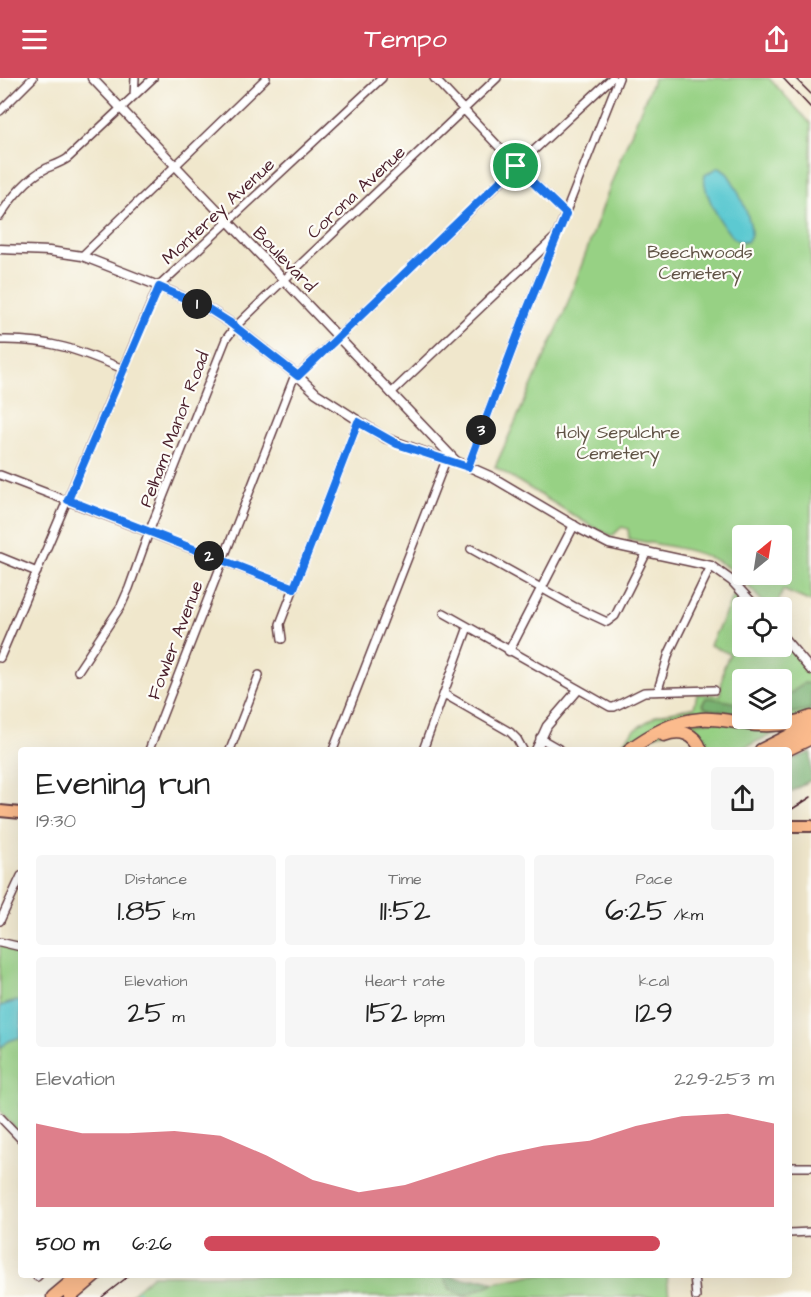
<!DOCTYPE html>
<meta charset="utf-8">
<style>
:root{--surface:#fff;--page:#f6f6f6;--text:#222;--muted:#767676;--accent:#d1495b}
body{margin:0;font-family:"Architects Daughter",sans-serif;background:var(--page);color:var(--text);height:100vh;display:flex;flex-direction:column;font-size:22px;white-space:nowrap}
*{box-sizing:border-box;margin:0}
p{font-size:20px;color:var(--muted)}
.icon{flex:none;width:33px;height:33px;fill:none;stroke:currentColor;stroke-width:2;stroke-linecap:round;stroke-linejoin:round}
.map{position:relative;flex:1;overflow:hidden}
.sheet{position:absolute;left:18px;top:669px;width:774px;height:531px;display:flex;flex-direction:column;background:var(--surface);border-radius:6px;box-shadow:0 6px 24px #0002}
.sheet>*{flex:none}
.needle{width:39px;rotate:30deg}
.fabs{position:absolute;left:732px;top:447px;display:grid;gap:12px}
.fabs a{display:grid;place-items:center;width:60px;height:60px;border-radius:6px;background:var(--surface);box-shadow:0 6px 24px #0002;font-size:30px}
.pin{position:absolute;display:grid;place-items:center;width:51px;height:51px;color:#fff;margin:-26px;border:3px solid #fff;border-radius:50%;box-shadow:0 2px 6px #0007}
.km{position:absolute;width:30px;height:30px;margin:-15px;border-radius:50%;background:#222;color:#fff;font-size:16px;line-height:30px;text-align:center}
.round{display:grid;place-items:center;flex:none;width:63px;height:63px;border-radius:6px;background:var(--page)}
.head{display:flex;align-items:center;justify-content:space-between;height:102px;padding:0 18px}
h1{font-size:33px;font-weight:600;line-height:45px}
.figures{display:grid;grid-template-columns:repeat(3,1fr);gap:9px;height:102px;padding:6px 18px}
.figures div{display:grid;align-content:center;border-radius:6px;background:var(--page);text-align:center}
.figures b{font-size:30px;font-weight:600}
.figures small{font-size:16px;font-weight:400}
.figures p{font-size:16px}
.chart{height:168px;padding:12px 18px}
.chart p{display:flex;justify-content:space-between}
.chart svg{width:100%;height:108px;margin-top:6px;fill:var(--accent);opacity:.7}
ul{padding:0 18px;list-style:none;font-size:20px}
li{display:grid;grid-template-columns:96px 72px 1fr;align-items:center;height:45px}
li i{height:15px;border-radius:8px;background:var(--accent)}
header{display:flex;justify-content:space-between;align-items:center;height:78px;padding:0 18px;background:var(--accent);color:#fff;font-size:27px;font-weight:600}
.map>svg:first-child{display:block}
</style>
<header><svg class="icon" aria-label="menu" viewBox="0 0 24 24"><path d="M4 6h16M4 12h16M4 18h16"/></svg>Tempo<svg class="icon" aria-label="share" viewBox="0 0 24 24"><path d="M12 15V3M7 8l5-5 5 5M5 13v7h14v-7"/></svg></header>
<div class="map">
<svg width="811" height="1219" viewBox="0 0 811 1219">
<rect width="100%" height="100%" fill="#fdfcf7"/>
<filter id="ink" filterUnits="userSpaceOnUse"><feTurbulence type="fractalNoise" baseFrequency=".0167" numOctaves="2"/><feDisplacementMap in="SourceGraphic" scale="12" xChannelSelector="R" yChannelSelector="G"/><feConvolveMatrix kernelMatrix="1 2 1 2 8 2 1 2 1" color-interpolation-filters="sRGB"/></filter>
<filter id="wash" filterUnits="userSpaceOnUse"><feTurbulence type="fractalNoise" baseFrequency=".008" numOctaves="4" result="noise"/><feDisplacementMap in="SourceGraphic" scale="24" xChannelSelector="R" yChannelSelector="G"/><feGaussianBlur stdDeviation="1.35" result="paint"/><feColorMatrix in="noise" values="0 0 0 0 0 0 0 0 0 0 0 0 0 0 0 0 0 1.4 0 .05"/><feComposite in="paint" operator="in"/></filter>
<g filter="url(#wash)">
<rect width="100%" height="100%" fill="#f0e7cc"/>
<!-- green -->
<path fill="#97d184" stroke="#707858" stroke-width="1.5" fill-rule="evenodd" d="M654,0H769L811,46V524L783,512L776,529H767C756,516 745,503 731,492C704,470 662,468 629,461L628,451L622,449L612,458L591,448L495,389L563,238L619,84ZM742,458H782V496H742Z
M737,511L754,529L742,530V568H782V560L811,593V637L779,644L718,638L630,665L622,672H616L634,652L657,637L694,629L697,616L720,617L724,588L730,576L710,567ZM742,602H782V640H742Z
M712,643L781,652L739,672H705L684,651L686,646Z
M0,866L21,870V1057L0,1032Z
M153,1197H448L460,1212L531,1197H667L669,1219H128Z"/>
<!-- forest -->
<path fill="#79b372" stroke="#62694e" stroke-width="1.5" d="M804,605L811,606V631L782,637V619L787,618Z
M706,620H711L742,626V637L705,630L702,626Z
M811,674V702L789,715V683Z
M443,1197C451,1197 456,1200 463,1201C476,1202 483,1198 494,1205L464,1218L450,1211Z"/>
<!-- water -->
<path fill="#5cc9d1" stroke="#53747e" stroke-width="1.5" d="M719,89C732,93 749,137 751,151C752,156 750,160 747,164C742,164 738,164 734,160C723,151 701,112 705,97Z
M16,923L21,924V959L9,963L0,970V928Z"/>
<g fill="none" stroke-linecap="round" stroke-linejoin="round">
<!-- stream -->
<path stroke="#5cc9d1" stroke-width="1.5" d="M137,1213L144,1219"/>
</g>
</g>
<g filter="url(#ink)">
<g fill="none" stroke-linecap="round" stroke-linejoin="round">
<!-- minor casing -->
<g stroke="#633d43" stroke-width="10">
<path id="minor" d="M434,0L517,88L566,136
M134,18L135,0
M0,33L33,0
M0,138C10,121 28,99 47,90C54,87 61,85 68,80L153,0
M82,178L266,0
M0,262C50,261 79,272 123,291
M391,315L553,161
M468,389L527,232L619,0
M0,397L294,510
M471,471L575,529L607,544L615,538L647,474
M0,479L37,494
M444,535L610,629H614L644,614L714,612
M282,561L280,546L358,344
M0,580L158,209L382,0
M78,593L121,528L129,510L149,454L226,261L235,249L266,219L497,0
M658,612L669,575L711,488
M444,616L510,654L517,661L523,672
M540,660L561,672
M149,672L293,302L517,88L612,0
M230,672L259,597
M333,672L446,382
M423,672L468,549
M0,843L21,798
M0,864L21,869
M0,1039L21,1061
M789,1089H811
M789,1155L811,1154
M694,1197L696,1219
M37,1199L39,1197"/>
</g>
<!-- tertiary casing -->
<g stroke="#633d43" stroke-width="11">
<path id="tertiary" d="M92,0L456,383
M0,171L49,173L82,178L151,205L207,230L229,244L298,298L316,315L385,360L438,379L456,383L492,399L580,451L609,466L711,488L732,503L757,530
M782,558L811,592
M509,573L574,447
M536,672L547,648L578,612"/>
</g>
<!-- primary casing -->
<g stroke="#633d43" stroke-width="14">
<path id="primary" d="M0,733L21,735
M789,748H811"/>
</g>
<!-- motorway casing -->
<g stroke="#633d43" stroke-width="15">
<path id="motorway" d="M664,657C680,651 695,655 701,672
M629,672C651,656 674,643 701,641C715,640 729,643 742,645C766,649 788,648 811,639
M761,672L811,647
M786,672L811,660
M53,1219L79,1197
M70,1219L96,1197"/>
</g>
<!-- minor -->
<use href="#minor" stroke="#fff" stroke-width="7"/>
<!-- tertiary -->
<use href="#tertiary" stroke="#fff" stroke-width="8"/>
<!-- primary -->
<use href="#primary" stroke="#fbbb8d" stroke-width="10"/>
<!-- motorway -->
<use href="#motorway" stroke="#fbbb8d" stroke-width="12"/>
<!-- rail -->
<path stroke="#4a1f2b" stroke-width="1.5" d="M783,0L811,30
M795,0L811,16
M789,733L811,719
M102,1219L130,1197"/>
</g>
</g>
<g fill="none" stroke-linecap="round" stroke-linejoin="round" filter="url(#ink)">
<!-- route casing -->
<g stroke="#fff" stroke-width="12">
<path id="route" d="M516,88L566,136L527,232L468,389L397,366L358,344L294,510L68,422L159,209L207,230L229,244L298,298Z"/>
</g>
<!-- route -->
<use href="#route" stroke="#1a73e8" stroke-width="8"/>
</g>
<g text-anchor="middle" stroke-width="4.5" stroke-linejoin="round" paint-order="stroke">
<!-- street labels -->
<g font-size="18" fill="#4a1f2b" stroke="#fdfcf7">
<text transform="translate(356 114) rotate(-43)" y="6">Corona Avenue</text>
<text transform="translate(218 133) rotate(-43)" y="6">Monterey Avenue</text>
<text transform="translate(285 181) rotate(46)" y="6">Boulevard</text>
<text transform="translate(174 351) rotate(-69)" y="6">Pelham Manor Road</text>
<text transform="translate(175 562) rotate(-69)" y="6">Fowler Avenue</text>
</g>
<!-- park labels -->
<g font-size="18" fill="#615446" stroke="#fdfcf7">
<text x="700" y="180">Beechwoods<tspan x="700" dy="21">Cemetery</tspan></text>
<text x="618" y="360">Holy Sepulchre<tspan x="618" dy="21">Cemetery</tspan></text>
</g>
</g>
</svg>
<div class="fabs">
<a><svg class="needle" viewBox="-14 -14 28 28"><path d="M0-13l5 13h-10z" fill="#e53935"/><path d="M0 13l5-13h-10z" fill="#767676"/></svg></a>
<a><svg class="icon" aria-label="locate" viewBox="0 0 24 24"><circle cx="12" cy="12" r="6"/><path d="M12 2v4M12 18v4M2 12h4M18 12h4"/></svg></a>
<a><svg class="icon" aria-label="layers" viewBox="0 0 24 24"><path d="M12 4l9 5-9 5-9-5zM3 14l9 5 9-5"/></svg></a>
</div>
<div class="pin" style="left:516px;top:88px;background:#1e9e55"><svg class="icon" aria-label="arrive" viewBox="0 0 24 24"><path d="M6 21V4h12l-3 4 3 4H6"/></svg></div>
<b class="km" style="left:197px;top:226px">1</b>
<b class="km" style="left:209px;top:478px">2</b>
<b class="km" style="left:481px;top:352px">3</b>
<section class="sheet">
<div class="head"><div><h1>Evening run</h1><p>19:30</p></div><a class="round"><svg class="icon" aria-label="share" viewBox="0 0 24 24"><path d="M12 15V3M7 8l5-5 5 5M5 13v7h14v-7"/></svg></a></div>
<div class="figures">
<div><p>Distance</p><b>1.85<small> km</small></b></div>
<div><p>Time</p><b>11:52</b></div>
<div><p>Pace</p><b>6:25<small> /km</small></b></div>
</div>
<div class="figures">
<div><p>Elevation</p><b>25<small> m</small></b></div>
<div><p>Heart rate</p><b>152<small> bpm</small></b></div>
<div><p>kcal</p><b>129</b></div>
</div>
<div class="chart"><p><span>Elevation</span>229–253 m</p>
<svg viewBox="0 0 160 44" preserveAspectRatio="none"><path d="M0 44V10L10 14L20 14L30 13L40 15L50 23L60 33L70 38L80 35L90 29L100 23L110 19L120 17L130 11L140 7L150 6L160 10V44z"/></svg>
</div>
<ul>
<li><b>500 m</b>6:26<i style="width:80%"></i></li>
</ul>
</section>
</div>
